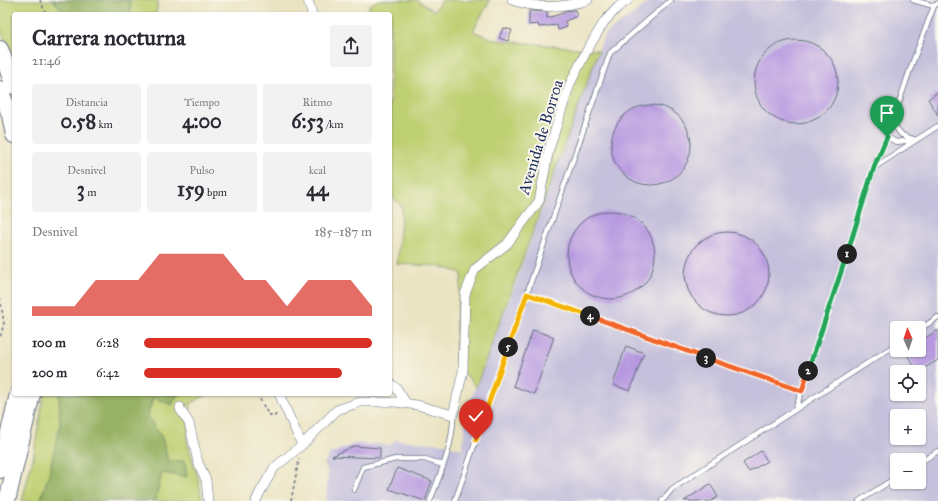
<!DOCTYPE html>
<html lang="es">
<meta charset="utf-8">
<style>
:root{--surface:#fff;--page:#f2f2f3;--text:#2b2b33;--muted:#7c7c81;--accent:#d93025}
body{margin:0;font-family:"IM FELL Great Primer",serif;background:var(--page);color:var(--text);height:100vh;display:flex;flex-direction:column;font-size:15px;white-space:nowrap}
*{box-sizing:border-box;margin:0}
p{font-size:13px;color:var(--muted)}
.icon{flex:none;width:22px;height:22px;fill:none;stroke:currentColor;stroke-width:2;stroke-linecap:round;stroke-linejoin:round}
.map{position:relative;flex:1;overflow:hidden}
.side{position:absolute;left:12px;top:12px;width:380px;height:384px;display:flex;flex-direction:column;background:var(--surface);border-radius:4px;box-shadow:0 1px 3px #0004}
.side>*{flex:none}
.needle{width:26px;rotate:357deg}
.controls{position:absolute;left:890px;top:321px;display:grid;gap:8px}
.controls a{display:grid;place-items:center;width:36px;height:36px;border-radius:4px;background:var(--surface);box-shadow:0 1px 3px #0004;font-size:20px}
.pin{position:absolute;display:grid;place-items:center;width:34px;height:34px;color:#fff;margin:-41px -17px;border-radius:50% 50% 50% 0;rotate:-45deg;box-shadow:0 0 4px #0007}
.pin .icon{rotate:45deg}
.km{position:absolute;width:20px;height:20px;margin:-10px;border-radius:50%;background:#222;color:#fff;font-size:11px;line-height:20px;text-align:center}
.round{display:grid;place-items:center;flex:none;width:42px;height:42px;border-radius:4px;background:var(--page)}
.overview{display:flex;align-items:center;justify-content:space-between;height:68px;padding:0 20px}
h1{font-size:22px;font-weight:800;line-height:30px}
.stats{display:grid;grid-template-columns:repeat(3,1fr);gap:6px;height:68px;padding:4px 20px}
.stats div{display:grid;align-content:center;border-radius:4px;background:var(--page);text-align:center}
.stats b{font-size:20px;font-weight:800}
.stats small{font-size:11px;font-weight:400}
.stats p{font-size:11px}
.chart{height:112px;padding:8px 20px}
.chart p{display:flex;justify-content:space-between}
.chart svg{width:100%;height:72px;margin-top:4px;fill:var(--accent);opacity:.7}
ul{padding:0 20px;list-style:none;font-size:13px}
li{display:grid;grid-template-columns:64px 48px 1fr;align-items:center;height:30px}
li i{height:10px;border-radius:5px;background:var(--accent)}
.map>svg:first-child{display:block}
</style>
<div class="map">
<svg width="938" height="501" viewBox="0 0 938 501">
<rect width="100%" height="100%" fill="#fbf7ec"/>
<filter id="ink" filterUnits="userSpaceOnUse"><feTurbulence type="fractalNoise" baseFrequency=".025" numOctaves="2"/><feDisplacementMap in="SourceGraphic" scale="8" xChannelSelector="R" yChannelSelector="G"/><feConvolveMatrix kernelMatrix="1 2 1 2 8 2 1 2 1" color-interpolation-filters="sRGB"/></filter>
<filter id="wash" filterUnits="userSpaceOnUse"><feTurbulence type="fractalNoise" baseFrequency=".012" numOctaves="4" result="noise"/><feDisplacementMap in="SourceGraphic" scale="16" xChannelSelector="R" yChannelSelector="G"/><feGaussianBlur stdDeviation="0.9" result="paint"/><feColorMatrix in="noise" values="0 0 0 0 0 0 0 0 0 0 0 0 0 0 0 0 0 1.4 0 .05"/><feComposite in="paint" operator="in"/></filter>
<g filter="url(#wash)">
<rect width="100%" height="100%" fill="#eae3c1"/>
<!-- industrial -->
<path fill="#c5c0db" fill-rule="evenodd" d="M652,0H938V501H326L328,473L324,464L331,453L356,443L391,445L395,440L444,444L462,449L467,409L513,290L604,35ZM897,328H919V350H897ZM897,372H919V394H897ZM897,416H919V438H897ZM897,460H919V482H897Z"/>
<!-- green -->
<path fill="#bfd073" stroke="#6d8068" d="M0,0H158L156,14H14V59L0,28Z
M378,0H417L434,11L442,0H490L473,31L496,40L599,50L476,387L456,363V324L462,273L438,266L397,264L402,207L390,194V14H370L369,6Z
M44,394H209L191,403L187,442L199,482L202,501H22L33,458Z"/>
<!-- forest -->
<path fill="#97b265" stroke="#597062" d="M53,0H130L131,14H65Z
M59,394H178L172,405L153,397L148,416L162,438L168,461H185L187,477L162,473L155,501H40L49,474L60,424Z"/>
<g id="blocks">
<!-- building -->
<path fill="#b697e0" d="M575,10L577,16L565,21L567,27L558,30L557,25L539,27L538,24L529,25V11L547,12V18L564,13V11Z
M503,28L512,30L508,41L499,38Z
M754 82a42 42 0 1 1 84 0a42 42 0 1 1-84 0Z
M938,92V115L928,99Z
M611 145a40 40 0 1 1 80 0a40 40 0 1 1-80 0Z
M567 255a44 44 0 1 1 88 0a44 44 0 1 1-88 0Z
M685 274a42 42 0 1 1 84 0a42 42 0 1 1-84 0Z
M533,330L554,337L534,394L513,386Z
M938,330V360L918,372L904,350H919V342Z
M626,346L644,353L630,391L613,385Z
M354,446L380,448V458L332,456Z
M761,451L767,461L749,472L743,463Z
M397,468L432,481L425,501L389,489Z
M710,484L718,497L711,501H684Z"/>
</g>
</g>
<g filter="url(#ink)">
<use href="#blocks" fill-opacity="0" stroke="#636e81" stroke-width="1"/>
<g fill="none" stroke-linecap="round" stroke-linejoin="round">
<!-- lane casing -->
<g stroke="#636e81" stroke-width="6">
<path id="lane" d="M913,0L934,6
M892,123L902,135L916,140L938,126
M887,137L896,142L914,140
M875,167L916,140
M527,294L688,352L802,391
M919,330L938,317
M796,408L875,167L892,123L912,64L934,6L938,3
M919,463L938,451
M354,490L363,467L396,459H425L443,465
M430,501C440,474 454,444 453,415
M455,501L610,53L671,0
M662,501L672,489L897,344
M859,501L897,477"/>
</g>
<!-- street casing -->
<g stroke="#636e81" stroke-width="10">
<path id="street" d="M308,0L312,14
M512,0C537,9 563,8 588,0
M390,383L397,389L406,403
M279,394L302,445
M180,407V409L189,423L198,462L206,480L208,501
M256,501L259,494L274,468L302,445L337,410L360,402H394L417,405L453,415L463,371L465,294L475,269L507,244L539,201L549,149L570,84L586,52L604,22L618,7L628,0"/>
</g>
<!-- highway casing -->
<g stroke="#636e81" stroke-width="18">
<path id="highway" d="M0,49L14,86
M0,89L10,115L14,135
M0,470L18,394
M7,501L32,394"/>
</g>
<!-- path -->
<path stroke="#636e81" stroke-width="1.5" stroke-dasharray="3 3" stroke-linecap="butt" d="M40,0L46,14
M0,298L4,323L0,338
M177,394L178,399
M257,394L268,414L274,417L278,412
M291,501L299,459"/>
<!-- lane -->
<use href="#lane" stroke="#fff" stroke-width="4.5"/>
<!-- street -->
<use href="#street" stroke="#fff" stroke-width="9"/>
<!-- highway -->
<use href="#highway" stroke="#fff" stroke-width="16"/>
</g>
</g>
<g fill="none" stroke-linecap="round" stroke-linejoin="round" filter="url(#ink)">
<!-- split-1 casing -->
<g stroke="#fff" stroke-width="8">
<path id="split-1" d="M847,254L874,167L887,137"/>
</g>
<!-- split-2 casing -->
<g stroke="#fff" stroke-width="8">
<path id="split-2" d="M808,371L847,254"/>
</g>
<!-- split-3 casing -->
<g stroke="#fff" stroke-width="8">
<path id="split-3" d="M706,358L802,391L808,371"/>
</g>
<!-- split-4 casing -->
<g stroke="#fff" stroke-width="8">
<path id="split-4" d="M590,316L706,358"/>
</g>
<!-- split-5 casing -->
<g stroke="#fff" stroke-width="8">
<path id="split-5" d="M508,347L527,294L590,316"/>
</g>
<!-- split-6 casing -->
<g stroke="#fff" stroke-width="8">
<path id="split-6" d="M476,440L508,347"/>
</g>
<!-- split-1 -->
<use href="#split-1" stroke="#22a559" stroke-width="5"/>
<!-- split-2 -->
<use href="#split-2" stroke="#22a559" stroke-width="5"/>
<!-- split-3 -->
<use href="#split-3" stroke="#f0652b" stroke-width="5"/>
<!-- split-4 -->
<use href="#split-4" stroke="#f0652b" stroke-width="5"/>
<!-- split-5 -->
<use href="#split-5" stroke="#f5b400" stroke-width="5"/>
<!-- split-6 -->
<use href="#split-6" stroke="#f5b400" stroke-width="5"/>
</g>
<g text-anchor="middle" stroke-width="4" stroke-linejoin="round" paint-order="stroke">
<!-- street labels -->
<g font-size="16" fill="#1b2f5e" stroke="#fbf7ec">
<text transform="translate(540 137) rotate(-73)" y="6">Avenida de Borroa</text>
</g>
</g>
</svg>
<div class="controls">
<a><svg class="needle" viewBox="-14 -14 28 28"><path d="M0-13l5 13h-10z" fill="#e53935"/><path d="M0 13l5-13h-10z" fill="#7c7c81"/></svg></a>
<a><svg class="icon" aria-label="locate" viewBox="0 0 24 24"><circle cx="12" cy="12" r="6"/><path d="M12 2v4M12 18v4M2 12h4M18 12h4"/></svg></a>
<a>+</a>
<a>−</a>
</div>
<div class="pin" style="left:887px;top:137px;background:#1e9e55"><svg class="icon" aria-label="arrive" viewBox="0 0 24 24"><path d="M6 21V4h12l-3 4 3 4H6"/></svg></div>
<div class="pin" style="left:476px;top:440px;background:#d93025"><svg class="icon" aria-label="check" viewBox="0 0 24 24"><path d="M5 12l5 5 9-10"/></svg></div>
<b class="km" style="left:847px;top:254px">1</b>
<b class="km" style="left:808px;top:371px">2</b>
<b class="km" style="left:706px;top:358px">3</b>
<b class="km" style="left:590px;top:316px">4</b>
<b class="km" style="left:508px;top:347px">5</b>
<section class="side">
<div class="overview"><div><h1>Carrera nocturna</h1><p>21:46</p></div><a class="round"><svg class="icon" aria-label="share" viewBox="0 0 24 24"><path d="M12 15V3M7 8l5-5 5 5M5 13v7h14v-7"/></svg></a></div>
<div class="stats">
<div><p>Distancia</p><b>0.58<small> km</small></b></div>
<div><p>Tiempo</p><b>4:00</b></div>
<div><p>Ritmo</p><b>6:53<small> /km</small></b></div>
</div>
<div class="stats">
<div><p>Desnivel</p><b>3<small> m</small></b></div>
<div><p>Pulso</p><b>159<small> bpm</small></b></div>
<div><p>kcal</p><b>44</b></div>
</div>
<div class="chart"><p><span>Desnivel</span>185–187 m</p>
<svg viewBox="0 0 160 44" preserveAspectRatio="none"><path d="M0 44V38L10 38L20 38L30 22L40 22L50 22L60 6L70 6L80 6L90 6L100 22L110 22L120 38L130 22L140 22L150 22L160 38V44z"/></svg>
</div>
<ul>
<li><b>100 m</b>6:28<i style="width:100%"></i></li>
<li><b>200 m</b>6:42<i style="width:87%"></i></li>
</ul>
</section>
</div>
